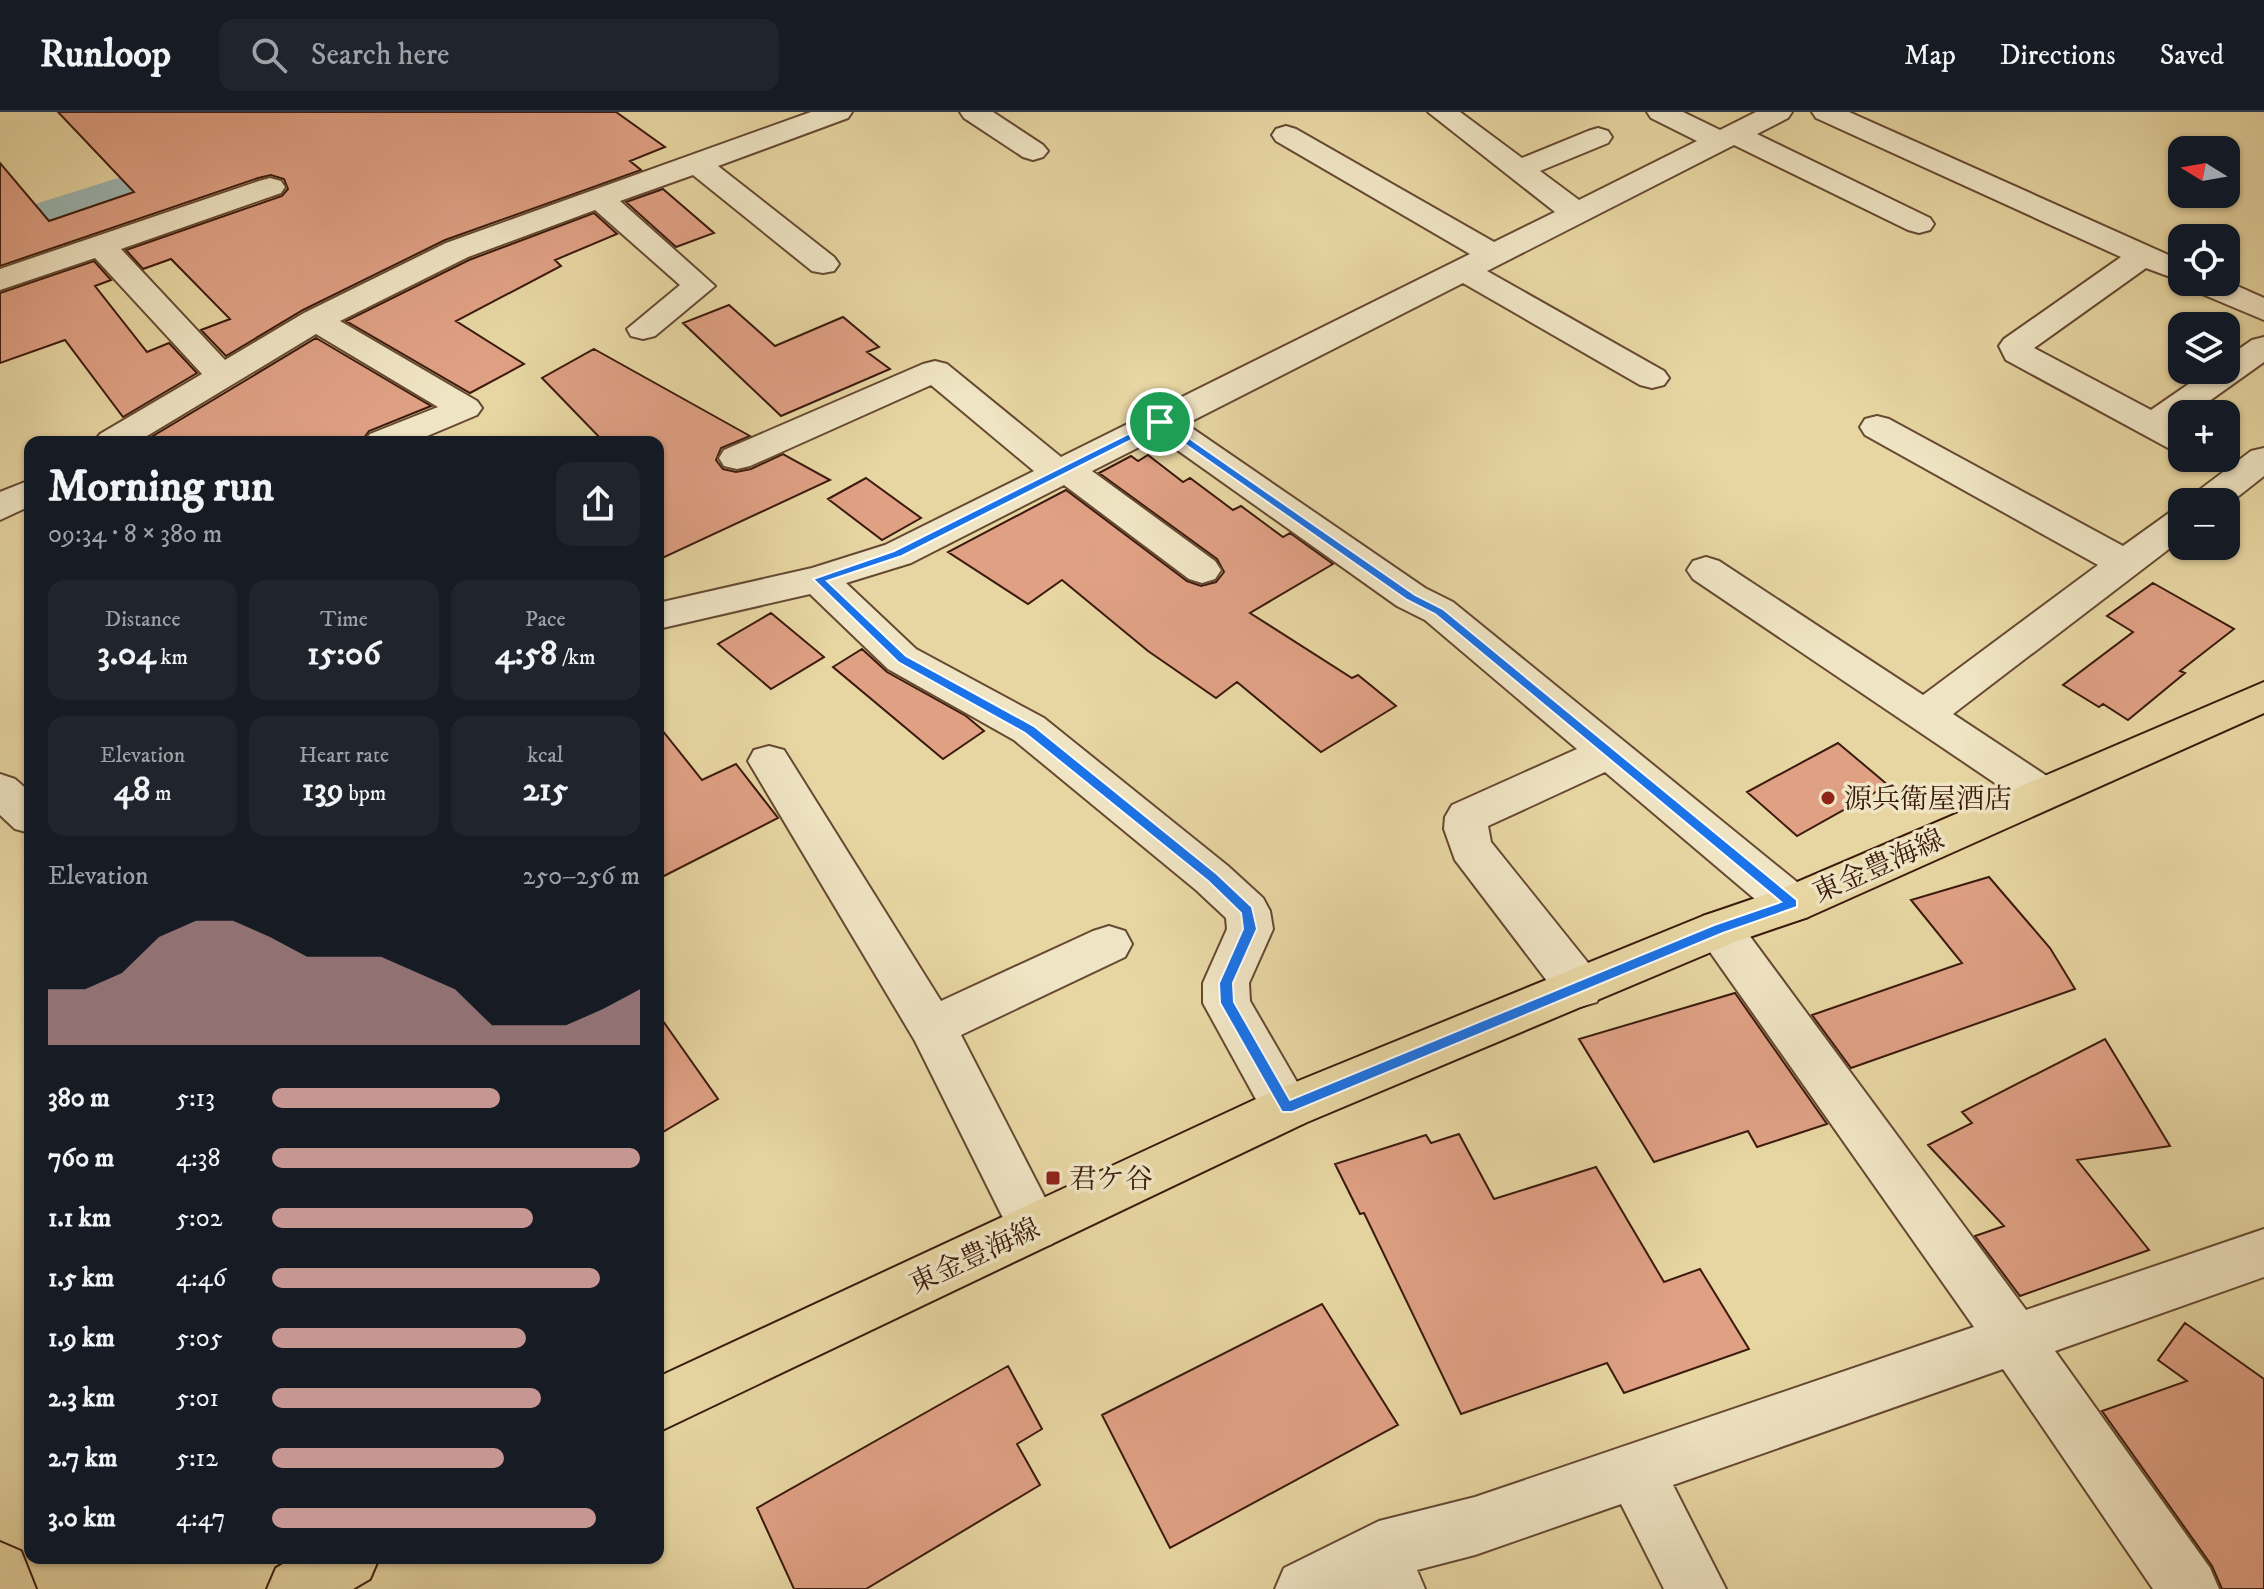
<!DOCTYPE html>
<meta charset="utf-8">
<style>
:root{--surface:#171b24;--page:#20242c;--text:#f1f3f6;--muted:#9ea1a6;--line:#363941;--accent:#c59692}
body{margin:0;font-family:"IM FELL DW Pica","Noto Serif JP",serif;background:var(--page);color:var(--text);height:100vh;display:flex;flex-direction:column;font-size:30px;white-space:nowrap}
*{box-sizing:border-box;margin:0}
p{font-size:26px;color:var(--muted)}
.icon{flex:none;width:44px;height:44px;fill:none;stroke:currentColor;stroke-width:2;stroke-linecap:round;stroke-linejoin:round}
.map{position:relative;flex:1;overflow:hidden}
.sheet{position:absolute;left:24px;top:324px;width:640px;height:1128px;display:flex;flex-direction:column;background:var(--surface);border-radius:16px;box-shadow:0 2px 6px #0004}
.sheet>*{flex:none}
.needle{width:52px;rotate:281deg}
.buttons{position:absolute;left:2168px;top:24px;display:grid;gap:16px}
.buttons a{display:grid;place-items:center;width:72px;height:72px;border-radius:16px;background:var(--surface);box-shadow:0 2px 6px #0004;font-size:40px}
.pin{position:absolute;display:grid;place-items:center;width:68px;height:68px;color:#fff;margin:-34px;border:4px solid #fff;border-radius:50%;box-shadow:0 2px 8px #0007}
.round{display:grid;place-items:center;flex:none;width:84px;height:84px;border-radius:16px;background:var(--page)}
.head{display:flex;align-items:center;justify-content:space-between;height:136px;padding:0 24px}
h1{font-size:44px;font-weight:700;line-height:60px}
.stats{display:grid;grid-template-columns:repeat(3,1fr);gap:12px;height:136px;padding:8px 24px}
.stats div{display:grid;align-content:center;border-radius:16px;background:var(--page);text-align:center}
.stats b{font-size:34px;font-weight:700}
.stats small{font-size:22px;font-weight:400}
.stats p{font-size:22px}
.chart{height:224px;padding:16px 24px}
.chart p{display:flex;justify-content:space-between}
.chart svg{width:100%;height:144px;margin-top:8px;fill:var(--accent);opacity:.7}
ul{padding:0 24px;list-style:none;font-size:26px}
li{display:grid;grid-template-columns:128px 96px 1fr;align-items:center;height:60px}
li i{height:20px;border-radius:10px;background:var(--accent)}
header{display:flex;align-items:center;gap:48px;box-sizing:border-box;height:112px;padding:0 40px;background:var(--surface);border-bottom:2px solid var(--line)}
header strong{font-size:38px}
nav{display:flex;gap:44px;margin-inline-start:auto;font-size:28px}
.search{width:560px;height:72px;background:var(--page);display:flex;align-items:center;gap:20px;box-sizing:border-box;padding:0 28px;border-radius:16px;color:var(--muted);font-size:30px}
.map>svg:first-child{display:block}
</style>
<header>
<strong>Runloop</strong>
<div class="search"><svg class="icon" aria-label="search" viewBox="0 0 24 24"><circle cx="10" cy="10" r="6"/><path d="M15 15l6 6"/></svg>Search here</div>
<nav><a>Map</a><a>Directions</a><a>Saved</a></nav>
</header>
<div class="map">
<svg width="2264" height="1477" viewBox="0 0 2264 1477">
<rect width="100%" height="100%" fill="#e7d6a2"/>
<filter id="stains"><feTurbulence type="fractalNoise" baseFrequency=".0025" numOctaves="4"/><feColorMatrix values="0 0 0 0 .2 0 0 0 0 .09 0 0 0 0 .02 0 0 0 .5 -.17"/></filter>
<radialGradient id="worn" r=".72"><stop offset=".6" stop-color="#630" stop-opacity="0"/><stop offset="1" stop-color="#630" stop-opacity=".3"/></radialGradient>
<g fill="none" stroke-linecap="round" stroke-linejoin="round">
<!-- canal -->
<path fill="#9cb6b2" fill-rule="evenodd" d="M198,41L211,44L216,52L211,60L0,126V103Z"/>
</g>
<!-- building -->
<path fill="#dfa084" stroke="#3b1a0d" stroke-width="2" d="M58,0H616L665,35L630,49L641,58L445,128L303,198L226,244L201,218L230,207L171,147L143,157L126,138L282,84L288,77L284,67L271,63L258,66L0,154V51L49,109L134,80Z
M663,77L714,121L676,135L626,90Z
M594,101L617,122L555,148L561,154L456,209L524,252L470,281L346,209L469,148Z
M94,149L111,168L95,174L147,240L169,231L197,261L123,305L65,228L0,251V181Z
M729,193L775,234L843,205L879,235L867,240L890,257L781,304L683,211Z
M316,226L431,294L369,319L361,330H143Z
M594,237L750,324L721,336L716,348L723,357L736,360L751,357L783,342L830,368L658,448V330H604L542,266Z
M1148,343L1183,370L1190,366L1233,398L1241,394L1283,425L1290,421L1333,452L1250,501L1352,566L1358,563L1396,594L1321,640L1237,570L1216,586L1148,539L1062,468L1028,492L948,440L1066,378L1187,469L1201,474L1216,470L1224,460L1217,447L1099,361L1131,344L1138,349Z
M866,366L921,406L882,428L828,387Z
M2153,471L2234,517L2180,559L2185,561L2128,608L2103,592L2099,595L2063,573L2133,520L2107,504Z
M771,501L824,545L771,577L718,532Z
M862,537L887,560L966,604L984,619L943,647L833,555Z
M658,613L702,668L736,652L778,706L658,767Z
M1838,631L1888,673L1797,724L1747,680Z
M1989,765L2050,836L2075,877L1851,956L1812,903L1962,851L1911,788Z
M1735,881L1827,1012L1757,1035L1748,1019L1654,1050L1579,927Z
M658,902L718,987L658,1023Z
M2105,927L2170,1034L2077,1048L2149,1138L2020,1184L1975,1124L2004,1114L1928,1033L1972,1011L1962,1000Z
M1459,1022L1494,1087L1596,1055L1664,1170L1700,1157L1749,1237L1624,1281L1607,1251L1461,1302L1364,1101L1360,1102L1335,1052L1426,1023L1431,1031Z
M1322,1192L1398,1313L1170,1436L1102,1303Z
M2185,1211L2264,1267V1477H2222L2212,1454L2102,1299L2187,1269L2158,1248Z
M1008,1254L1042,1317L1017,1332L1040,1373L866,1477H794L757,1396Z"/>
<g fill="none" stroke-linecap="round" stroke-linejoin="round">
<!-- minor casing -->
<g stroke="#664932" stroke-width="4">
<path id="minor" d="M811,0H852L848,6L718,54L834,145L839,152L834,159L823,161L812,159L693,63L620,89L715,174L655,224L643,227L631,224L627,217L680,173L595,98L468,145L340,209L477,289L482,296L477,303L413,330H364L370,322L438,295L316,222L137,330H94L100,322L202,262L95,146L0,178V157L259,69L270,66L281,69L285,75L281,81L121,137L225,248L304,201L446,131Z
M960,0H993L1043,33L1048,39L1043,45L1033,48L1023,45L964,6Z
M1428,0H1460L1522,46L1588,19L1598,16L1608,19L1612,25L1608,31L1540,59L1579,88L1697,29L1651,6L1647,0H1683L1720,18L1756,0H1792L1788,6L1757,22L1930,106L1934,112L1930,118L1919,121L1908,118L1734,33L1487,159L1664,259L1669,266L1664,273L1652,276L1640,273L1463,171L1186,312L1425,476L1453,490L1808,779L1815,792L1808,805L1792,810L1776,805L1605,660L1488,714L1491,730L1597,862L1603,876L1597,890L1580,895L1563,890L1455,748L1444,717L1445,705L1452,693L1577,637L1425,508L1397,494L1159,325L1092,359L1215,449L1221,458L1215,467L1202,471L1189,467L1064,373L911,451L846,471L916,537L1044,606L1228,754L1263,786L1270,799L1273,817L1249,871L1250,889L1312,996L1305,1011L1287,1017L1269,1011L1203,891V871L1227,817L1226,806L1196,778L1014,628L888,557L810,482L658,517V491L812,456L885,433L1034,359L931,273L750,354L737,357L724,354L719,346L724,338L923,252L935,249L947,252L1061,345L1470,142L1276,29L1272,23L1276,17L1286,14L1296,17L1494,130L1555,100Z
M1812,0H1849L2182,149L2184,170L2146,156L2034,236L2151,298L2209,258H2226V246L2252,228L2264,225V250L2191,302H2182V308L2177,312L2182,315V340L2170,337L2006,248L1999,234L2004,227L2121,145L1816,6Z
M2226,169L2264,186V208L2190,177L2185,170Z
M1877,304L1889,307L2123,434L2169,401L2182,397V427L1953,602L2056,670L2062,681L2056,692L2041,697L2026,692L1693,467L1687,458L1693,449L1706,445L1719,449L1923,583L2098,453L1865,323L1860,315L1865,307Z
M2264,336V364L2226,394V390H2189L2194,382L2251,339Z
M30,368V394L0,408V380Z
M769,634L784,638L941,889L1093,819L1109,814L1125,819L1132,832L1125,845L961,923L1060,1115L1052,1132L1034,1139L1016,1132L915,929L748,649L754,638Z
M0,662L15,667L30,680V721L15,717L0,703Z
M1719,799L1735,804L2026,1198L2264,1117V1165L2055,1239L2210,1456L2219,1477H2153L2003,1257L1673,1373L1726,1477H1664L1621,1392L1475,1443L1417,1458L1425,1477H1275L1284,1456L1379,1409L1475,1385L1974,1215L1703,830L1696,817L1703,804Z"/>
</g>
<!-- major casing -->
<g stroke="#3b1a0d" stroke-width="4">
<path id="major" d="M2264,570V601L1808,805L1735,830L1305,1011L658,1320V1265L1269,981L1703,804L1776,779Z
M293,1446H379L370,1467L353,1477H267L276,1456Z"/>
</g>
<!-- highway casing -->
<g stroke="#3b1a0d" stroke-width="4">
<path id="highway" d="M0,1430L21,1439L36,1477H0Z"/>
</g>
<!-- minor -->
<use href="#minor" fill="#efe4c3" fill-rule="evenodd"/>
<!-- major -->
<use href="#major" fill="#e7d6a2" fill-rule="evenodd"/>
<!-- highway -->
<use href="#highway" fill="#e7d6a2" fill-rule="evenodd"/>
</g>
<!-- route -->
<path fill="#1a73e8" stroke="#fff" stroke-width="2" fill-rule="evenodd" d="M1156,308H1163L1415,483L1443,497L1797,788V795L1723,821L1292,1000H1282L1220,891L1219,871L1243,817L1241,801L1208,769L1025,621L898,550L813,467L894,439ZM1159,314L1407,488L1435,502L1781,790L1714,813L1290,988L1234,890L1233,871L1257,817L1252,795L1217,762L1034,614L906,544L827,469L902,444Z"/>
<!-- markers -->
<g fill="#8f2418" stroke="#efe4c3" stroke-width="3">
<circle cx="1828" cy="686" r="8"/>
<rect x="1045" y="1058" width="16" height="16" rx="4"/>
</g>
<g text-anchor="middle" stroke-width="7" stroke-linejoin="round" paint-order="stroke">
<!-- poi labels -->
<g font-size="28" fill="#3b1a0d" stroke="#efe4c3" text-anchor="start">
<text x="1844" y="696">源兵衛屋酒店</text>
<text x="1069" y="1076">君ケ谷</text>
</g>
<!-- street labels -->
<g font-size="28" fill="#3b1a0d" stroke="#efe4c3">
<text transform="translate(1878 753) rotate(-24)" y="10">東金豊海線</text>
<text transform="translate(974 1143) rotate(-25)" y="10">東金豊海線</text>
</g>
</g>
<rect width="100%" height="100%" filter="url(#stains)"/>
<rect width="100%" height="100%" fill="url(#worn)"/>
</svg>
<div class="buttons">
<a><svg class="needle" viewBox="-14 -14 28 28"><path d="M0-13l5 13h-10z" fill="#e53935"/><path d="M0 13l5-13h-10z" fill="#9ea1a6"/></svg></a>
<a><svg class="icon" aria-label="locate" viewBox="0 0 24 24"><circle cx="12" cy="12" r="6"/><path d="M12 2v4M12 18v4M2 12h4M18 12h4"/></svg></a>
<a><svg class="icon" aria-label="layers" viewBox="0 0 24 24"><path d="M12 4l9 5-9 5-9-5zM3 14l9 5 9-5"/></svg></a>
<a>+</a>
<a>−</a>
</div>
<div class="pin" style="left:1160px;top:310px;background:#1e9e55"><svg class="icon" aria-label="arrive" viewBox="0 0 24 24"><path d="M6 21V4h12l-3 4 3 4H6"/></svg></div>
<section class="sheet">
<div class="head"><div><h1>Morning run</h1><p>09:34 · 8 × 380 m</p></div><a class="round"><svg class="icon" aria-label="share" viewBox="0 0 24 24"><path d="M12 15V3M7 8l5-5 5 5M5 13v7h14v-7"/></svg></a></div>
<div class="stats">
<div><p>Distance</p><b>3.04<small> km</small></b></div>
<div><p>Time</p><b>15:06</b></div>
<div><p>Pace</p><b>4:58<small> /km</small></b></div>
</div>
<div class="stats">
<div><p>Elevation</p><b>48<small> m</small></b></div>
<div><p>Heart rate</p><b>139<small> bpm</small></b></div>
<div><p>kcal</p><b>215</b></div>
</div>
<div class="chart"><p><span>Elevation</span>250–256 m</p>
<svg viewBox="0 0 160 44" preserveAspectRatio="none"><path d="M0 44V27L10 27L20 22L30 11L40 6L50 6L60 11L70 17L80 17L90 17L100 22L110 27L120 38L130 38L140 38L150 33L160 27V44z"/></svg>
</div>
<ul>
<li><b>380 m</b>5:13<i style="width:62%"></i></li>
<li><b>760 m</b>4:38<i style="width:100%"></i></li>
<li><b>1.1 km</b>5:02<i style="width:71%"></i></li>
<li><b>1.5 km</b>4:46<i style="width:89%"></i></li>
<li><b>1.9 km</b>5:05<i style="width:69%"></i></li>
<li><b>2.3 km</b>5:01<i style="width:73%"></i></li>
<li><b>2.7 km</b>5:12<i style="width:63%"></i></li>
<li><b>3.0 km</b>4:47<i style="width:88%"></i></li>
</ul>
</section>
</div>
